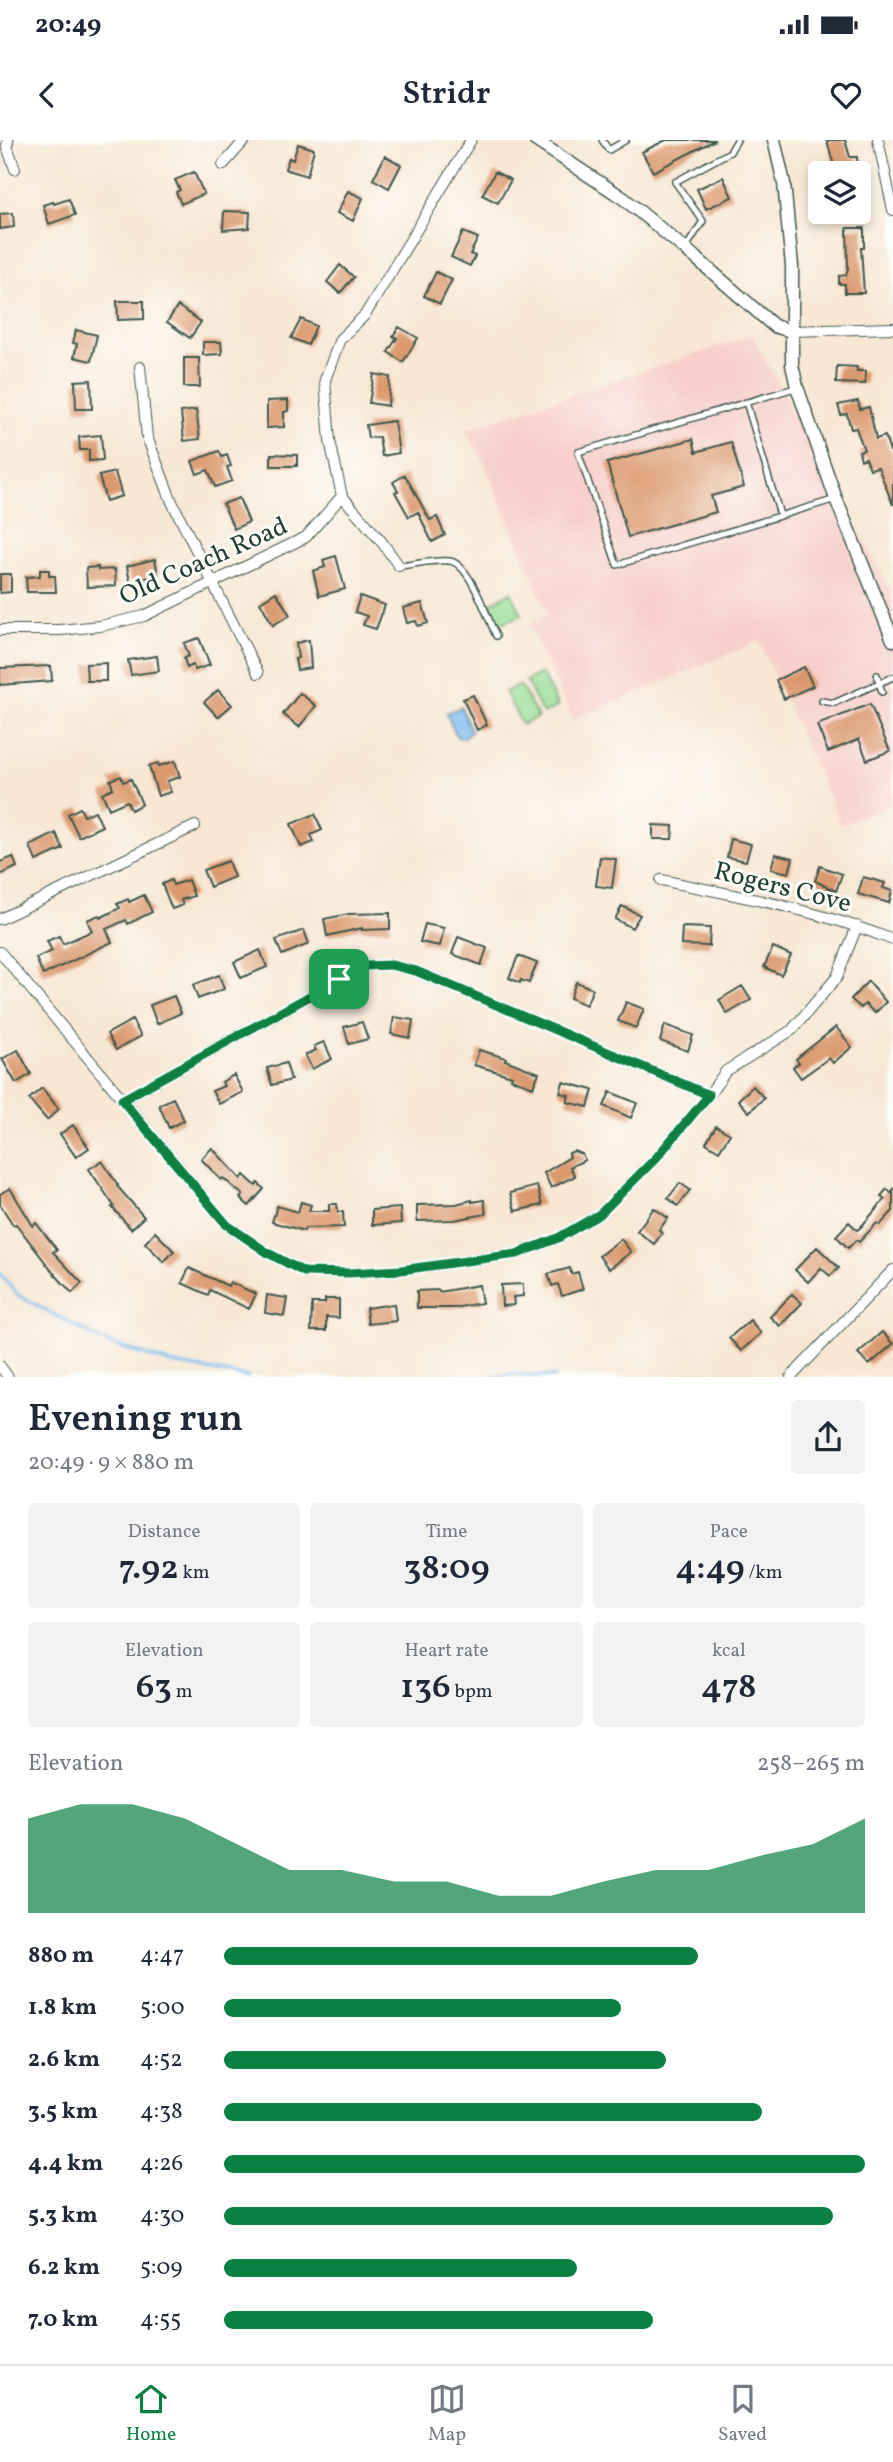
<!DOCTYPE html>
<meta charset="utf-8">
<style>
:root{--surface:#fff;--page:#f2f2f3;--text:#1f2937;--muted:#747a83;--line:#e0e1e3;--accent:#0b8043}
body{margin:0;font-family:Vollkorn,serif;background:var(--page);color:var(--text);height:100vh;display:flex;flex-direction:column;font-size:26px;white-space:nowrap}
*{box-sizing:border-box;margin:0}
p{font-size:23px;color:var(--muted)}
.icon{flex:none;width:38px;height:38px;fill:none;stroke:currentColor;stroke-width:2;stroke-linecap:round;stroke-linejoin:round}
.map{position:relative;height:1237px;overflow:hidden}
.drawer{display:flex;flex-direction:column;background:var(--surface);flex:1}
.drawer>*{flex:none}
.buttons{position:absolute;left:808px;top:21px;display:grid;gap:14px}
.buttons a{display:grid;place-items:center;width:63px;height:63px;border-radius:7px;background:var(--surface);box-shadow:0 4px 10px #0003;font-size:35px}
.pin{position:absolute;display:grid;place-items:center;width:60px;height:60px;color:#fff;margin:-30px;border-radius:14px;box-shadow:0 4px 10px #0006}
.round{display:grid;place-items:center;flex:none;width:74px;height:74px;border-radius:7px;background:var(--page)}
.head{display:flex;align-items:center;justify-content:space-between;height:119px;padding:0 28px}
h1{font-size:38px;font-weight:600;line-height:52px}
.metrics{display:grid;grid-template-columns:repeat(3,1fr);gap:10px;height:119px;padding:7px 28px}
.metrics div{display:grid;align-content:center;border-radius:7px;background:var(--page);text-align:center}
.metrics b{font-size:35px;font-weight:600}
.metrics small{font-size:19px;font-weight:400}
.metrics p{font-size:19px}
.chart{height:196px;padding:14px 28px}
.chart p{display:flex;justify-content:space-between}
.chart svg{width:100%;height:126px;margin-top:7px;fill:var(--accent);opacity:.7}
ul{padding:0 28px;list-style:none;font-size:23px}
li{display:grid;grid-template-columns:112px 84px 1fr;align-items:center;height:52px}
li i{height:18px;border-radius:9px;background:var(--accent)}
.status{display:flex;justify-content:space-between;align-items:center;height:49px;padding:0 35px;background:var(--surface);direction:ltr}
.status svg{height:19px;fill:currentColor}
header{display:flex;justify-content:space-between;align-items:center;height:91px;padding:0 28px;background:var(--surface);font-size:32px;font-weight:600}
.menu{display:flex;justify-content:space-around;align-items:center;height:98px;border-top:2px solid var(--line);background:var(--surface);font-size:19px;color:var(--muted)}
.menu a{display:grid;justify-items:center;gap:4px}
.menu .active{color:var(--accent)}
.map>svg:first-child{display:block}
</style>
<div class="status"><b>20:49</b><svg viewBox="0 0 49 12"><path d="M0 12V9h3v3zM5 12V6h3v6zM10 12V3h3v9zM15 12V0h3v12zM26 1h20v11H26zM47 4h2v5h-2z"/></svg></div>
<header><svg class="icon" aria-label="back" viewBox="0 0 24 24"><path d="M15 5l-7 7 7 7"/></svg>Stridr<svg class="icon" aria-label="heart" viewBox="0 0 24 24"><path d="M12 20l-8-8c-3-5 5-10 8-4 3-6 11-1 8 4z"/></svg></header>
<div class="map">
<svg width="893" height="1237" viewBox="0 0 893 1237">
<rect width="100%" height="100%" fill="#fdfcf7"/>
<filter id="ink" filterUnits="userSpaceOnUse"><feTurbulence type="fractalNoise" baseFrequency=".0143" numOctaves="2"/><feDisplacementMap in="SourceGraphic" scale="14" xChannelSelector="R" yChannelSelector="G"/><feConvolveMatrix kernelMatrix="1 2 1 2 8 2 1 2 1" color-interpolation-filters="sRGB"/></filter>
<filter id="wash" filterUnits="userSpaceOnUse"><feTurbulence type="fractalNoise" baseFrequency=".00686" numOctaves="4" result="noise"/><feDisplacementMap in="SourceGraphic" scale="28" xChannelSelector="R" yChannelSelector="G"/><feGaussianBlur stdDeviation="1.57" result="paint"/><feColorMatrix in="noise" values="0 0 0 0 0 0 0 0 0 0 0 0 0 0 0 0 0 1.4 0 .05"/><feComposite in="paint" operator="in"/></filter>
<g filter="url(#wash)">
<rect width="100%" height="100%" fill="#f7e7d3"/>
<!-- built -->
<path fill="#f7d0cb" d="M752,195L882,433L893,459V664L841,685L759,501L573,580L529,485L548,474L483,320L466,290Z"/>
<!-- green -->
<path fill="#9ade96" stroke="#5c8e65" stroke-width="2" d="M511,452L522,475L499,484L490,464Z
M541,533L558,566L543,574L526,541Z
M520,545L538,577L522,585L505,552Z"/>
<!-- water -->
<path fill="#7bbbef" stroke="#4d7c92" stroke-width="2" d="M461,567L471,591L463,598L457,597L446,573Z"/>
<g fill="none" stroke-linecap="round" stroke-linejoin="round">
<!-- stream -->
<path stroke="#7bbbef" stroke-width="3.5" d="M0,1134L18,1155L105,1202L173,1224L248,1237
M493,1237L511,1234L556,1237"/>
</g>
<g id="blocks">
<!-- building -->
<path fill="#db996e" d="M666,0H715L653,32L642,12Z
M827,0H845L850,17H857L858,33H836Z
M298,4L314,9L307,36L285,29L289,18L293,20Z
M385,16L401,25L389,48L373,39Z
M194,32L204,54L181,64L176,52L180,50L175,40Z
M495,32L511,40L498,63L482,55Z
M723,37L732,57L706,69L697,49Z
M348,51L363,58L353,81L337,73Z
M69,59L75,75L49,84L43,65L53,62L54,64Z
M224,71L250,72L249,88L223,90Z
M13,73L14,87L0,89V74Z
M847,88H864V108H861L864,153H845V144H839V136L846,135L848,128Z
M463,92L478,98L470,114L475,116L470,126L451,117Z
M340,125L354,137L340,153L327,142Z
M436,132L452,140L440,164L424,156Z
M117,161H144V179L118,180Z
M178,166L201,182L190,198L167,182Z
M301,179L316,186L308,205L291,198Z
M399,187L418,198L403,222L388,212L397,198L393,196Z
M76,190L97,195L91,221L74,217L77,204L73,203Z
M203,202H221L222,214L203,215Z
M184,218H199L200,247H184Z
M837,226L857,227V231H866L865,244L836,243Z
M374,234L390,237L388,266L369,263Z
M91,240L92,269H76L75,241Z
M288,260V271L284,272V287L267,288V261Z
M858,261L860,269L869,267L876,299L885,296L890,311L893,310V365L878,327L870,329L866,318L861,320L859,311L864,310L856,288L851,289L847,274L841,275L838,265Z
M196,270L200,299L184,301L181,272Z
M394,281L399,313L382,316L379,297L368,298L366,285Z
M101,295L103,320L89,321V310H80L79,297Z
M693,299L696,312L731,302L744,347L711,356L716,372L628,397L607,323Z
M219,311L222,317L227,315L231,326L227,327L232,341L215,347L208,330L197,334L192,321Z
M271,314L297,315V326H271Z
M115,332L122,356L106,361L99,336Z
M405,335L430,380L437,377L445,395L432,402L418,372L409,377L395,352L398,351L393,342Z
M239,358L249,382L234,389L223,364Z
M336,416L345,449L319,456L313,431L325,427L323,420Z
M155,419L158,435L130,442L127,426Z
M98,427V430L115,429L116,446L87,447L86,428Z
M40,430H49V436H55L56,452H27L26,437L40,436Z
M0,434H11V452L0,453Z
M276,452L290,475L273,485L260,462Z
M360,456L385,465L376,489L363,485L367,476L355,472Z
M422,463L428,483L418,486L416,481L407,483L403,468Z
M199,498L210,525L195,530L193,525L187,528L184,518L189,516L184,503Z
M309,500L311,528L297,530L295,519L298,518L296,503Z
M157,516L159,531L131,535L128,520Z
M106,523V541H87L86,524Z
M51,526L52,541L0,545V528Z
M804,527L813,546L784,559L776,540Z
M218,550L232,565L218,577L204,562Z
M300,553L316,566L299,587L283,574Z
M473,555L487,585L477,590L463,559Z
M870,564L890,611L867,620L859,599L828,612L817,585Z
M175,621L180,637L167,641L171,652L158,656L149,626L158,623L159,626Z
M121,636L123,642L131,639L142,664L131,670L127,661L109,669L102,653L113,648L110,640Z
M80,668L84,676L95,671L102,686L79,697L68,674Z
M315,674L322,690L311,695L314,702L301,707L291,684Z
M653,685L673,686L672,699H653Z
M56,693L63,709L36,721L30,706Z
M731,699L751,704L746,721L727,717Z
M775,714L793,718L789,733L771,729Z
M13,717L17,727L0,735V722Z
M600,717L616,719L612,748L596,746Z
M228,721L234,737L210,747L203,730Z
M820,726L842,734L836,751L815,741Z
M863,737L885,743L883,748L892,751L889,763L858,754Z
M171,740L173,745L188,740L194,756L181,760L183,765L172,769L162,744Z
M144,755L152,772L128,784L126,780L106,789L112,802L43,835L36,818L52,811L47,801L59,796L63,804L92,791L87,780L99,775L100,778L120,768L117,764L128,759L129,762Z
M622,766L640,775L632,788L615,779Z
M390,773V789L362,790V788L327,796L324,779L349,774Z
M425,784L444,788L440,806L420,802Z
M682,787L710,788L709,806L681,805Z
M304,790L309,804L282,815L276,800Z
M458,797L487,808L481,825L452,814Z
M773,807L791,815L781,835L764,827Z
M260,810L267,827L241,838L234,822Z
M518,816L537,823L529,843L521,840L520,843L509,838Z
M219,835L224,849L198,859L193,845Z
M868,841L886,862L875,873L865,864L861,868L851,859Z
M576,842L593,849L586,865L570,858Z
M742,846L751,860L727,874L719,860Z
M174,856L181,873L157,884L150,865Z
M626,862L644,869L636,888L618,881Z
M394,877L413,880L410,898L391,894Z
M132,880L141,896L116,910L107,894Z
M362,882L368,899L349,904L344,887Z
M665,885L693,895L688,911L660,901Z
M836,887L852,907L833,923L829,918L801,938L793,927L799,923L796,919Z
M324,902L332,919L312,929L305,915L316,910L314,906Z
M18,910L31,934L16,943L2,919Z
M479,910L506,918L505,920L539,933L533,947L511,939L512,936L474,925Z
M286,923L291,940L272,945L267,928Z
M234,935L243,952L219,964L212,951L224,946L222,942Z
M563,942L593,950L588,967L567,962L569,955L560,953Z
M753,946L764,958L749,972L738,960Z
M42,948L59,969L47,980L29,959Z
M610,952L637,963L631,978L604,966Z
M173,958L184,980L169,988L159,965Z
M73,985L89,1008L76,1017L60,994Z
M716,986L730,994L719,1011L706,1003Z
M212,1008L241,1039L244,1035L256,1046L258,1043L264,1049L249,1066L240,1058L243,1055L223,1038L221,1040L201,1019Z
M574,1011L582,1014L585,1020L570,1027L575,1036L551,1048L544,1033L570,1017L569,1013Z
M102,1021L118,1045L117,1046L144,1077L131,1089L112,1067L114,1066L89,1029Z
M680,1043L690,1050L678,1066L668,1058Z
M537,1046L542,1065L515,1071L510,1053Z
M10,1048L33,1086L36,1083L57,1110L53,1112L82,1143L72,1153L52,1131L16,1084L13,1085L0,1064V1054Z
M887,1049L891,1053L893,1050V1071L880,1085L877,1083L859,1102L856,1100L848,1108L836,1096L849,1082L857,1090L860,1088L885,1059L881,1056Z
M472,1060V1062L484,1060L486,1074L454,1080L417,1081V1065L456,1064Z
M301,1062L311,1065L309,1071H329V1064H337L338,1072H343L344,1087L305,1088L304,1091L272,1082L277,1066L298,1072Z
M400,1068L401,1083L372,1085V1070Z
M654,1068L668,1078L659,1090L662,1093L654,1104L637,1091Z
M155,1092L174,1111L164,1122L145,1103Z
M621,1099L631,1112L609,1129L599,1116Z
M817,1107L839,1128L830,1136L821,1128L808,1142L795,1130Z
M189,1128L228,1146L230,1142L256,1154L249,1169L210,1150L208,1155L182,1143Z
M570,1128L571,1134L578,1132L583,1149L562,1156L558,1144L552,1146L548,1134Z
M523,1144V1156L513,1157L514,1165L502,1166L501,1145Z
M479,1145L482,1163L454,1168H417V1151L439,1150V1152Z
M792,1154L802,1163L780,1186L770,1177Z
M267,1155L287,1158L284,1176L265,1173Z
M325,1159H339V1178L326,1177V1191H311L312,1163H325Z
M394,1164L396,1181L368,1184L366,1168Z
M750,1180L761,1193L741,1211L729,1198Z
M882,1192L893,1204L869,1225L858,1213Z"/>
</g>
</g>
<g filter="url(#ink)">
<use href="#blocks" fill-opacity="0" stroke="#3f564c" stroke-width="2"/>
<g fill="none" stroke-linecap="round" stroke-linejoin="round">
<!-- service casing -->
<g stroke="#3f564c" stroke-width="8">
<path id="service" d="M602,0L609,10L626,0
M685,109L703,81L675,42L730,12L737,0
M795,248L578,312L617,425L836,359
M746,262L780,375
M399,426C414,425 434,419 450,421C470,424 488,479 496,496
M877,535L882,552
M822,561L834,563L893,537"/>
</g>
<!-- minor casing -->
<g stroke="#3f564c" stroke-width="12">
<path id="minor" d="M8,0L7,6L15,29
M878,0L893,70
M223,25L245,0
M791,191L893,188
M140,227L147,297L172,362L258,533
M342,356L330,301L325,240L340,199L365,175L471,0
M342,356L381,401L399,426
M0,490H60L100,486L144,476L306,397L342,356
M661,740C739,756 819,770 893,800
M0,779L195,686
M0,812L227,1085L268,1113L304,1132L349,1133L401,1130L517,1114L558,1098L600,1074L656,1018L709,955L726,931L792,890L837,837L857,786
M122,960L364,826L391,825L416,831L709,955
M0,1226L8,1237
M791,1237L893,1130"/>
</g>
<!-- tertiary casing -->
<g stroke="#3f564c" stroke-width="15">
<path id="tertiary" d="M535,0L623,58L696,118L774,186L791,191
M774,0L784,43L792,126V225L797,247L836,359L893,500"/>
</g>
<!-- service -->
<use href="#service" stroke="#fff" stroke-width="5"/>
<!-- minor -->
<use href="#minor" stroke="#fff" stroke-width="10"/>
<!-- tertiary -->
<use href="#tertiary" stroke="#fff" stroke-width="12"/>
</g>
</g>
<g fill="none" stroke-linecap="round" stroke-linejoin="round" filter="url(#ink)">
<!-- route casing -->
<g stroke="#fff" stroke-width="14">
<path id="route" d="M391,825L416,831L709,955L656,1018L600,1074L558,1098L517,1114L401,1130L349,1133L304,1132L268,1113L227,1085L122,960L364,826Z"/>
</g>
<!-- route -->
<use href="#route" stroke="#0b8043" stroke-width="9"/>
</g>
<g text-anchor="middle" stroke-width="6" stroke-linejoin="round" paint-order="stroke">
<!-- street labels -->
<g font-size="26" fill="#1f3d34" stroke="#fdfcf7">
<text transform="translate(203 420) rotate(-24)" y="9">Old Coach Road</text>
<text transform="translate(783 746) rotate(14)" y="9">Rogers Cove</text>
</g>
</g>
</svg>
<div class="buttons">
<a><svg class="icon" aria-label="layers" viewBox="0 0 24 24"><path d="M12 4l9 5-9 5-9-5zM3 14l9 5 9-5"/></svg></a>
</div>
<div class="pin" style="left:339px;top:839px;background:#1e9e55"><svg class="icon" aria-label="arrive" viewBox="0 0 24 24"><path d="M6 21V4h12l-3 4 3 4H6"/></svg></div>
</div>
<section class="drawer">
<div class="head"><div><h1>Evening run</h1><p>20:49 · 9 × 880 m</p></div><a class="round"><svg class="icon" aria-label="share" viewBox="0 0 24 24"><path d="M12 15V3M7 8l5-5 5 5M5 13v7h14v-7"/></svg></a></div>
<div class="metrics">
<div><p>Distance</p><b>7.92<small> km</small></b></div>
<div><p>Time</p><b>38:09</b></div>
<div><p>Pace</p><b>4:49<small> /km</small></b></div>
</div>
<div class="metrics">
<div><p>Elevation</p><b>63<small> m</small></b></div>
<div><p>Heart rate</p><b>136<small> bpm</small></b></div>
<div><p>kcal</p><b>478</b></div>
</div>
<div class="chart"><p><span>Elevation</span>258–265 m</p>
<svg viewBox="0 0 160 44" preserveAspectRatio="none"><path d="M0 44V11L10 6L20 6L30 11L40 20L50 29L60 29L70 33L80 33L90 38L100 38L110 33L120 29L130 29L140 24L150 20L160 11V44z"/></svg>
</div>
<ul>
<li><b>880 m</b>4:47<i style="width:74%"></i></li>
<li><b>1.8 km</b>5:00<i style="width:62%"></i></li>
<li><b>2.6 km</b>4:52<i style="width:69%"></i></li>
<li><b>3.5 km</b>4:38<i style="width:84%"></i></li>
<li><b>4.4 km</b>4:26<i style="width:100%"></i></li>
<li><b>5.3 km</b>4:30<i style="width:95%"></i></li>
<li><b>6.2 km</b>5:09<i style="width:55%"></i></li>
<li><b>7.0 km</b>4:55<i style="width:67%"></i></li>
</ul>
</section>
<nav class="menu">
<a class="active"><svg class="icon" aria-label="home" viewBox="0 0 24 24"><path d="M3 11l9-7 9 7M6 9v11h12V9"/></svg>Home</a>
<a><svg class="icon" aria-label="map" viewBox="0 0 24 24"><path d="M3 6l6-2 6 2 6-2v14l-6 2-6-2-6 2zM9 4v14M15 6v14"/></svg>Map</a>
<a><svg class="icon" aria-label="saved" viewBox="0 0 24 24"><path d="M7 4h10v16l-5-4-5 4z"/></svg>Saved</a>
</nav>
